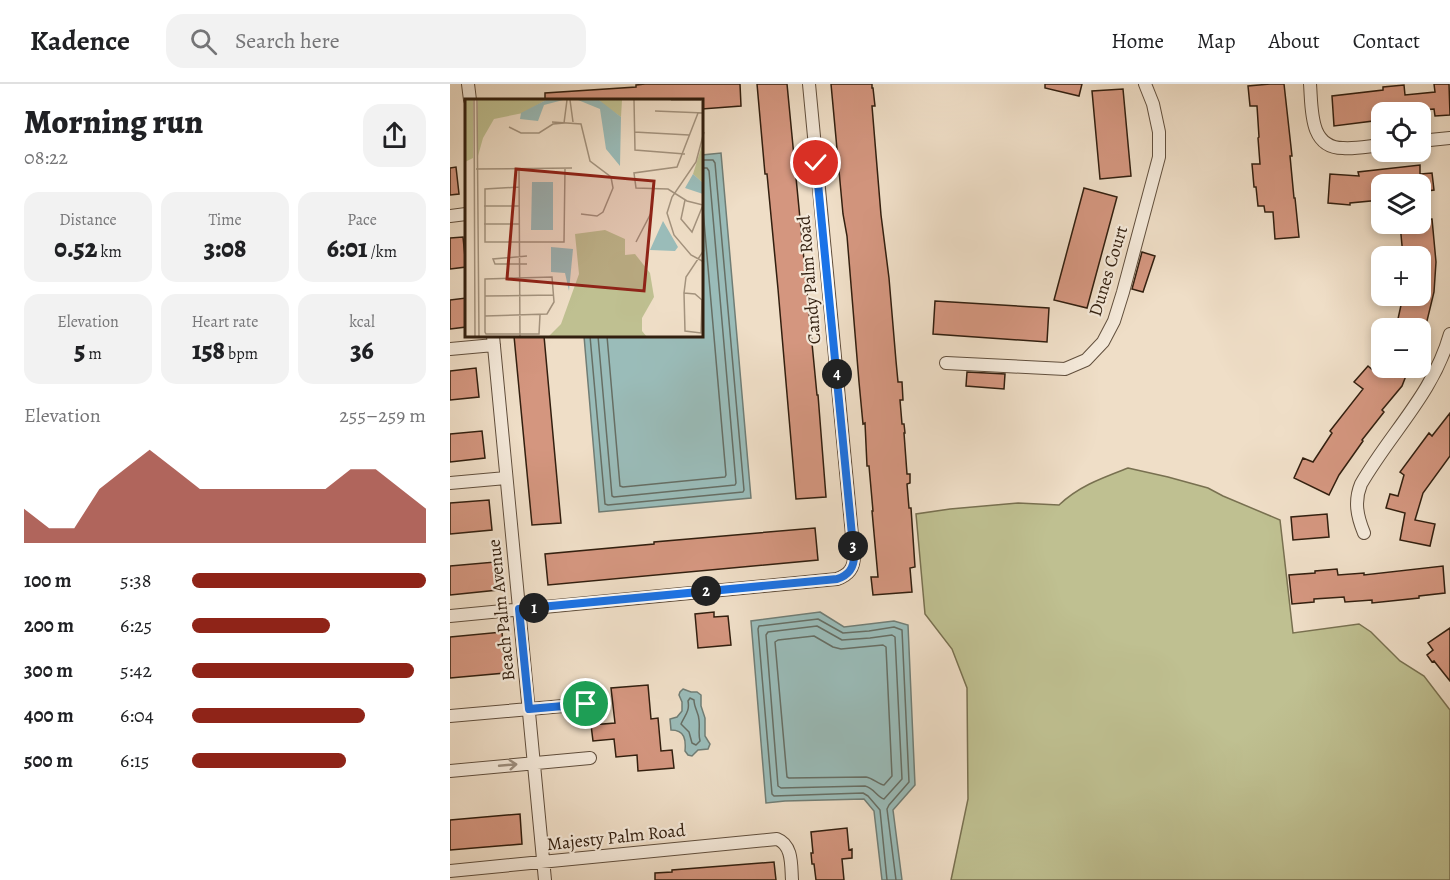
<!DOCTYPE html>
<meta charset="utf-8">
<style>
:root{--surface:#fff;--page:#f2f2f2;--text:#202124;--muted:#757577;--line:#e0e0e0;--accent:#8f2418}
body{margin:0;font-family:Alegreya,serif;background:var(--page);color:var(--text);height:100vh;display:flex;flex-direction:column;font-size:22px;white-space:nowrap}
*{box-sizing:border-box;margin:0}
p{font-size:20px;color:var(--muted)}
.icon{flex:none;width:33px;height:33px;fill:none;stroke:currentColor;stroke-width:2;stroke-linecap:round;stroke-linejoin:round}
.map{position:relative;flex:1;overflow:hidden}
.details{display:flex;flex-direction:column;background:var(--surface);width:450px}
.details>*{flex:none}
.tools{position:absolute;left:921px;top:18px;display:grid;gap:12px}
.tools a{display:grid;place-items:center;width:60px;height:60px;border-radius:12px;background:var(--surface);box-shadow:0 3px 9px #0003;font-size:30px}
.pin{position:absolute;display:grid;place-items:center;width:51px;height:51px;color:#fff;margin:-26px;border:3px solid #fff;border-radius:50%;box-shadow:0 2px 6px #0007}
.km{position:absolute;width:30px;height:30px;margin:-15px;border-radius:50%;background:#222;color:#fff;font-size:16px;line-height:30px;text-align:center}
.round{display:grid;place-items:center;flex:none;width:63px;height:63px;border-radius:18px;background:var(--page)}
.head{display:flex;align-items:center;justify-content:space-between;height:102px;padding:0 24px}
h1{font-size:33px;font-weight:800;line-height:45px}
.stats{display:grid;grid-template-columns:repeat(3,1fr);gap:9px;height:102px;padding:6px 24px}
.stats div{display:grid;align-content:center;border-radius:15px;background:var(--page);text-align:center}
.stats b{font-size:26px;font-weight:800}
.stats small{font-size:16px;font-weight:400}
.stats p{font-size:16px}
.chart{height:168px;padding:12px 24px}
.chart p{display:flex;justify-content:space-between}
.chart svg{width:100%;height:108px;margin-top:6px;fill:var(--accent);opacity:.7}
ul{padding:0 24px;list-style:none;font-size:20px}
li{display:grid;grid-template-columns:96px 72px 1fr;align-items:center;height:45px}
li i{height:15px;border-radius:8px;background:var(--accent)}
header{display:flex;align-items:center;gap:36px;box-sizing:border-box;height:84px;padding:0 30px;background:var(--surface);border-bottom:2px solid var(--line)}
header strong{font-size:28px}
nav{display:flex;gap:33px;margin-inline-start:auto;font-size:21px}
.search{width:420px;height:54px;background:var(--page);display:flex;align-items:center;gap:15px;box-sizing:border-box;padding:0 21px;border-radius:18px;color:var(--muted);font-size:22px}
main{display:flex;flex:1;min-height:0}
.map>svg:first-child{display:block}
</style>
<header>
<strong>Kadence</strong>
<div class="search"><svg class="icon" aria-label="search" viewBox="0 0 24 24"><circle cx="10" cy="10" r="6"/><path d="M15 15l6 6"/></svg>Search here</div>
<nav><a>Home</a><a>Map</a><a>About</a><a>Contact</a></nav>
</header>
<main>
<section class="details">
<div class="head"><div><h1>Morning run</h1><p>08:22</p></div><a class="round"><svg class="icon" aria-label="share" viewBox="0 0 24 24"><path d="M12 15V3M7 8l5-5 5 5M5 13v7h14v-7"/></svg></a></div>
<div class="stats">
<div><p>Distance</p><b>0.52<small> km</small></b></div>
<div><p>Time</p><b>3:08</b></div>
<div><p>Pace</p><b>6:01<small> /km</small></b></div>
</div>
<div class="stats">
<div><p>Elevation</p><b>5<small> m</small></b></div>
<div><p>Heart rate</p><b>158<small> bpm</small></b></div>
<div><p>kcal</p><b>36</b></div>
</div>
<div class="chart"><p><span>Elevation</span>255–259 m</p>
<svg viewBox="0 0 160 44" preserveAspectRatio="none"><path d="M0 44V30L10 38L20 38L30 22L40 14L50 6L60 14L70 22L80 22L90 22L100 22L110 22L120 22L130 14L140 14L150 22L160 30V44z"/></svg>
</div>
<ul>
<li><b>100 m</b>5:38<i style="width:100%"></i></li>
<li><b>200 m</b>6:25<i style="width:59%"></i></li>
<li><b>300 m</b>5:42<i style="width:95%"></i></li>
<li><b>400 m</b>6:04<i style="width:74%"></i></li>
<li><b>500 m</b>6:15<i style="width:66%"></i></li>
</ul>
</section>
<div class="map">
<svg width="1000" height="796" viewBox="0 0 1000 796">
<rect width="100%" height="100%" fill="#efdec7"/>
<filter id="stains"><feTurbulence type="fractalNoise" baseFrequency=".00333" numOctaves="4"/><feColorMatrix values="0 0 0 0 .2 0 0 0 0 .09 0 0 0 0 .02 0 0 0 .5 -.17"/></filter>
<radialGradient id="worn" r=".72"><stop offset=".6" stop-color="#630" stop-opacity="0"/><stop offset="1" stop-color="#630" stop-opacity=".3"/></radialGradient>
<!-- green -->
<path fill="#bfc091" stroke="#787050" stroke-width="1.5" d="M678,384L718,393L758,404L773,412L830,436L843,549L909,540L921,548L950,577L974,592L1000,626V796H501L518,715L517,604L502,565L475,530L466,430L500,425L568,419L609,421C629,402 652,394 678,384Z"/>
<!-- water -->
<path fill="#9abcb9" stroke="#707d75" stroke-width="1.5" d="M271,69L301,414L149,428L134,252H252V71Z
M370,528L394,543L444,537L458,541L465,701L443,726L452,796H432L424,727L414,715L335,717L316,719L301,537Z
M233,605L241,608H247L251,611V622L255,634V652L260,660L258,665L248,666L242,672L238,671L235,667C236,656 235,646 221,646L220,635L227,633L232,627V618L229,611L230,608Z"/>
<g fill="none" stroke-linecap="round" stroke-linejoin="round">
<!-- shore -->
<path stroke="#666e64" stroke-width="1.5" d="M140,252L155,420L158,421L293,408L294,406L265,79L263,76H252
M148,252L162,412L164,413L285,401L286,399L259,87L257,84H252
M157,252L170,402L173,403L275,393L276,391L252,114
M367,542L392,556L420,554L442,551L445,553L452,695L434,715C427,713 424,704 415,702L331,704L328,702L316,551L318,548Z
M364,552L383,563L391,565L433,561L436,563L442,692L434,701C429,701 423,694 416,693L339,694L337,693L325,558L328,556Z
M240,614L244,616C244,624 249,629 249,636C250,644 248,650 250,657L246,661L242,659L239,648L231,640C235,631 240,627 238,617Z
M437,796L430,726L418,712L413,709L324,712L322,710L308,545L309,542L368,535L393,549L419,547L444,543L452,546L459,698L439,721L437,725L446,796"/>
</g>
<!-- building -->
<path fill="#d4967f" stroke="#321f0f" stroke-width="1.5" d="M195,0H290L291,22L252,25V16H95V9L186,3V1Z
M307,0H337L367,311H368L376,413L346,415L328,205L317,90H315Z
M381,0H422V4H423L425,22H422L431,131L439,194L446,277L448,298H452L453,316H450L452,340H454L455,349H454L457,390H460V399L457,400L459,424H461L465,483L460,484L462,508L423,511L421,493H428L422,427H423L419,382H417L415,339L413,340L409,298L397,152L393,130Z
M595,0H632L629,12L595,4Z
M820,0H834L842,72H840L844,114H845L849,153L825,155L823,128H815L814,122H808L806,103H804L802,80H810L808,54L809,53L807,22H800L798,2Z
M984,0H999L1000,31L985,32L984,25L956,27V28H930L931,31H923V37L884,42L882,12L933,6V3L954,1L955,11L985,8Z
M673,5L681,92L650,95L642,7Z
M970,81V90L982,89L984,106L970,108V100H930L931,116L900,119V121L878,119L880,90L909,92L908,88Z
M6,83L9,110L0,111V84Z
M634,104L667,113L637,224L604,216Z
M982,135L986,178L984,208L976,241L974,244H946L953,212L970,216V172H953L950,140H970V136Z
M13,153L16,183L0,185V154Z
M692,168L705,172L693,208L682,205Z
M16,214V243L0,245V216Z
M485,217L599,224L597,258L483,250Z
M64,252H94L111,439L82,441Z
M918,282L926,289L928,284H959L952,302L932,326L934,328L912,356L913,357L889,391L879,411L844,394L853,374L863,378L882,349L880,347L913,305L904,298Z
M26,284L29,313L0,316V287Z
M517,288L555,290L554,305L516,302Z
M1000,329V372L973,409L965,436L985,440L980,462L950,456L955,429L936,424L940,410L948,412L954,391L950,388L979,349L982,352Z
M32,347L35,374L0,378V350Z
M39,416L42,446L0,450V419Z
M877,430L879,453L843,456L841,433Z
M365,444L368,476L98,501L95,470L204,460V458Z
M45,478L48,506L0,511V482Z
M993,482L995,509L969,512V514L922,519V516L895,518L894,513L864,515V518L842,520L839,491L865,489V487L887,485L888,491L914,489V491Z
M264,528V533L278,532L281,561L248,564L245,530Z
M1000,544V597L984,577L982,578L977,571L983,566L978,559Z
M52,548L55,589L0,594V553Z
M198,601L201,635L208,634L211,667L222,666L224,684L188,687L187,671L166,673L164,655L143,657L141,641L165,639L161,604Z
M70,730L72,760L0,766V736Z
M397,744L399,766L402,765V774L392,775L394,796H366L364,780H362L361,769H363L361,748Z
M324,778L326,796H205V789L222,788V786Z"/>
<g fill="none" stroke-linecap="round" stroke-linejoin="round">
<!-- street casing -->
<g stroke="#614f3d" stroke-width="14">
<path id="street" d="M18,0L20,16
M860,0C862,25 859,64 893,64C906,65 919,62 932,61
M970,57L1000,54
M0,132L16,130
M43,252L95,796
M0,265L44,261
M496,279L615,285L636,276L653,258L664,237L673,208L709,73V48L703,20L695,0
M0,399L56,394
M914,449C907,432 904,417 911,400C941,348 983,310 1000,250
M0,532L387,495C399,491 404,484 404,472L359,0
M0,632L136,620
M0,687L140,674
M0,787L327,755C343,761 341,782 342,796"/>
</g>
<!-- street -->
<use href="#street" stroke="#f5eadb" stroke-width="12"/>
</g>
<!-- one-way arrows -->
<defs><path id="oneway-shaft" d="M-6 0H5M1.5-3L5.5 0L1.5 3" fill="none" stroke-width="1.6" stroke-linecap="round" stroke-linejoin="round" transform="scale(1.5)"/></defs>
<use stroke="#9d8f7f" href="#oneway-shaft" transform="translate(58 681) rotate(-5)"/>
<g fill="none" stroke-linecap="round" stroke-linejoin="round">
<!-- route casing -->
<g stroke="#fff" stroke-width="12">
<path id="route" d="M136,620L79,625L69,525L387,495C399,491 404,484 404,472L366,79"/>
</g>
<!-- route -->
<use href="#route" stroke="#1a73e8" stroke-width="8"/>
</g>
<g text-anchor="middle" stroke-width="4.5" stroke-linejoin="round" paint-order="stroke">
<!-- street labels -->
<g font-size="18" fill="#321f0f" stroke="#f5eadb">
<text transform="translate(658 187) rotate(-73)" y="6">Dunes Court</text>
<text transform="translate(359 196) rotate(-95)" y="6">Candy Palm Road</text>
<text transform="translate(51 526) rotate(-96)" y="6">Beach Palm Avenue</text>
<text transform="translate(166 753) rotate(-6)" y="6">Majesty Palm Road</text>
</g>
</g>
<!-- overview -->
<g transform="translate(15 15)">
<rect width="238" height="238" fill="#efdec7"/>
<path d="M0,1H8V59L0,63ZM13,1H81L58,14L29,20L18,39L13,57ZM134,1H157L156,18L139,6ZM238,43V84L228,75ZM140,131L160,140V156L170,155L185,174L189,198L177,219V232L182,238H83L96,225L114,175L110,135Z" fill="#bfc091"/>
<path d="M81,1H98L79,6L73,22L55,20L56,14ZM113,1H134L156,18L155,67L141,50L135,10ZM228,75L238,84V95L220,89ZM67,83H88V131H66ZM198,122L213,148L210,152L185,151ZM86,148L108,150L104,192L100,174L86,173Z" fill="#9abcb9"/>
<path fill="none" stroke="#a3927d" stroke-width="1.5" d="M9,1L10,238M12,1L14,238M105,1L108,23M169,1L170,51L220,55M206,1H236M190,12L239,14M87,23L116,25L125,62L146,78L148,89L138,113L132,117L116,115M44,28L56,34H74L88,25L99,24L102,1M169,33L224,36M239,33L231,63L207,98L202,114L209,136L226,156L239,163M11,70L107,69M54,70L55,238M54,88L20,90V143H99L100,69M220,101L216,120L227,133L238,106L222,102L203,90L171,89L169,74L212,68L233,14M19,107H54M19,125H54M171,143L186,114L188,90M62,165H30L28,160L62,157M219,194L230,195L237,201L236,234L220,232ZM219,194L221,178L239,151M20,197L89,196M20,217L82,215L89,203L87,178L20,180V233L21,235H74L75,216"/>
<path fill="#8f2418" fill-opacity="0.15" stroke="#8f2418" stroke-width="3" d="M51,70L189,82L179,192L42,180Z"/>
<rect width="238" height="238" fill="none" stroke="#321f0f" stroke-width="3"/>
</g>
<rect width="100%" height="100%" filter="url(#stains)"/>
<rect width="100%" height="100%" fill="url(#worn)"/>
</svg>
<div class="tools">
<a><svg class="icon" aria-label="locate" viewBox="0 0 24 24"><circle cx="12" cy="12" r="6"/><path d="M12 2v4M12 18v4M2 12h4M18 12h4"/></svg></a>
<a><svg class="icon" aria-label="layers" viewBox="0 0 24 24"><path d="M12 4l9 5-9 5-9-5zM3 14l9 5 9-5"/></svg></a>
<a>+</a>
<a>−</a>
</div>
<div class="pin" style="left:136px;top:620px;background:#1e9e55"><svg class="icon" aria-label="arrive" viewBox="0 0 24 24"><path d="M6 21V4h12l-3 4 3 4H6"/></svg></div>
<div class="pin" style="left:366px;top:79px;background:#d93025"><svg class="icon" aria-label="check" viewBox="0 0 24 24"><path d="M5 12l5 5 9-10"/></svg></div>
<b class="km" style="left:84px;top:524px">1</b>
<b class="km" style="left:256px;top:507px">2</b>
<b class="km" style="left:403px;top:462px">3</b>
<b class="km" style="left:387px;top:290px">4</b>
</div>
</main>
